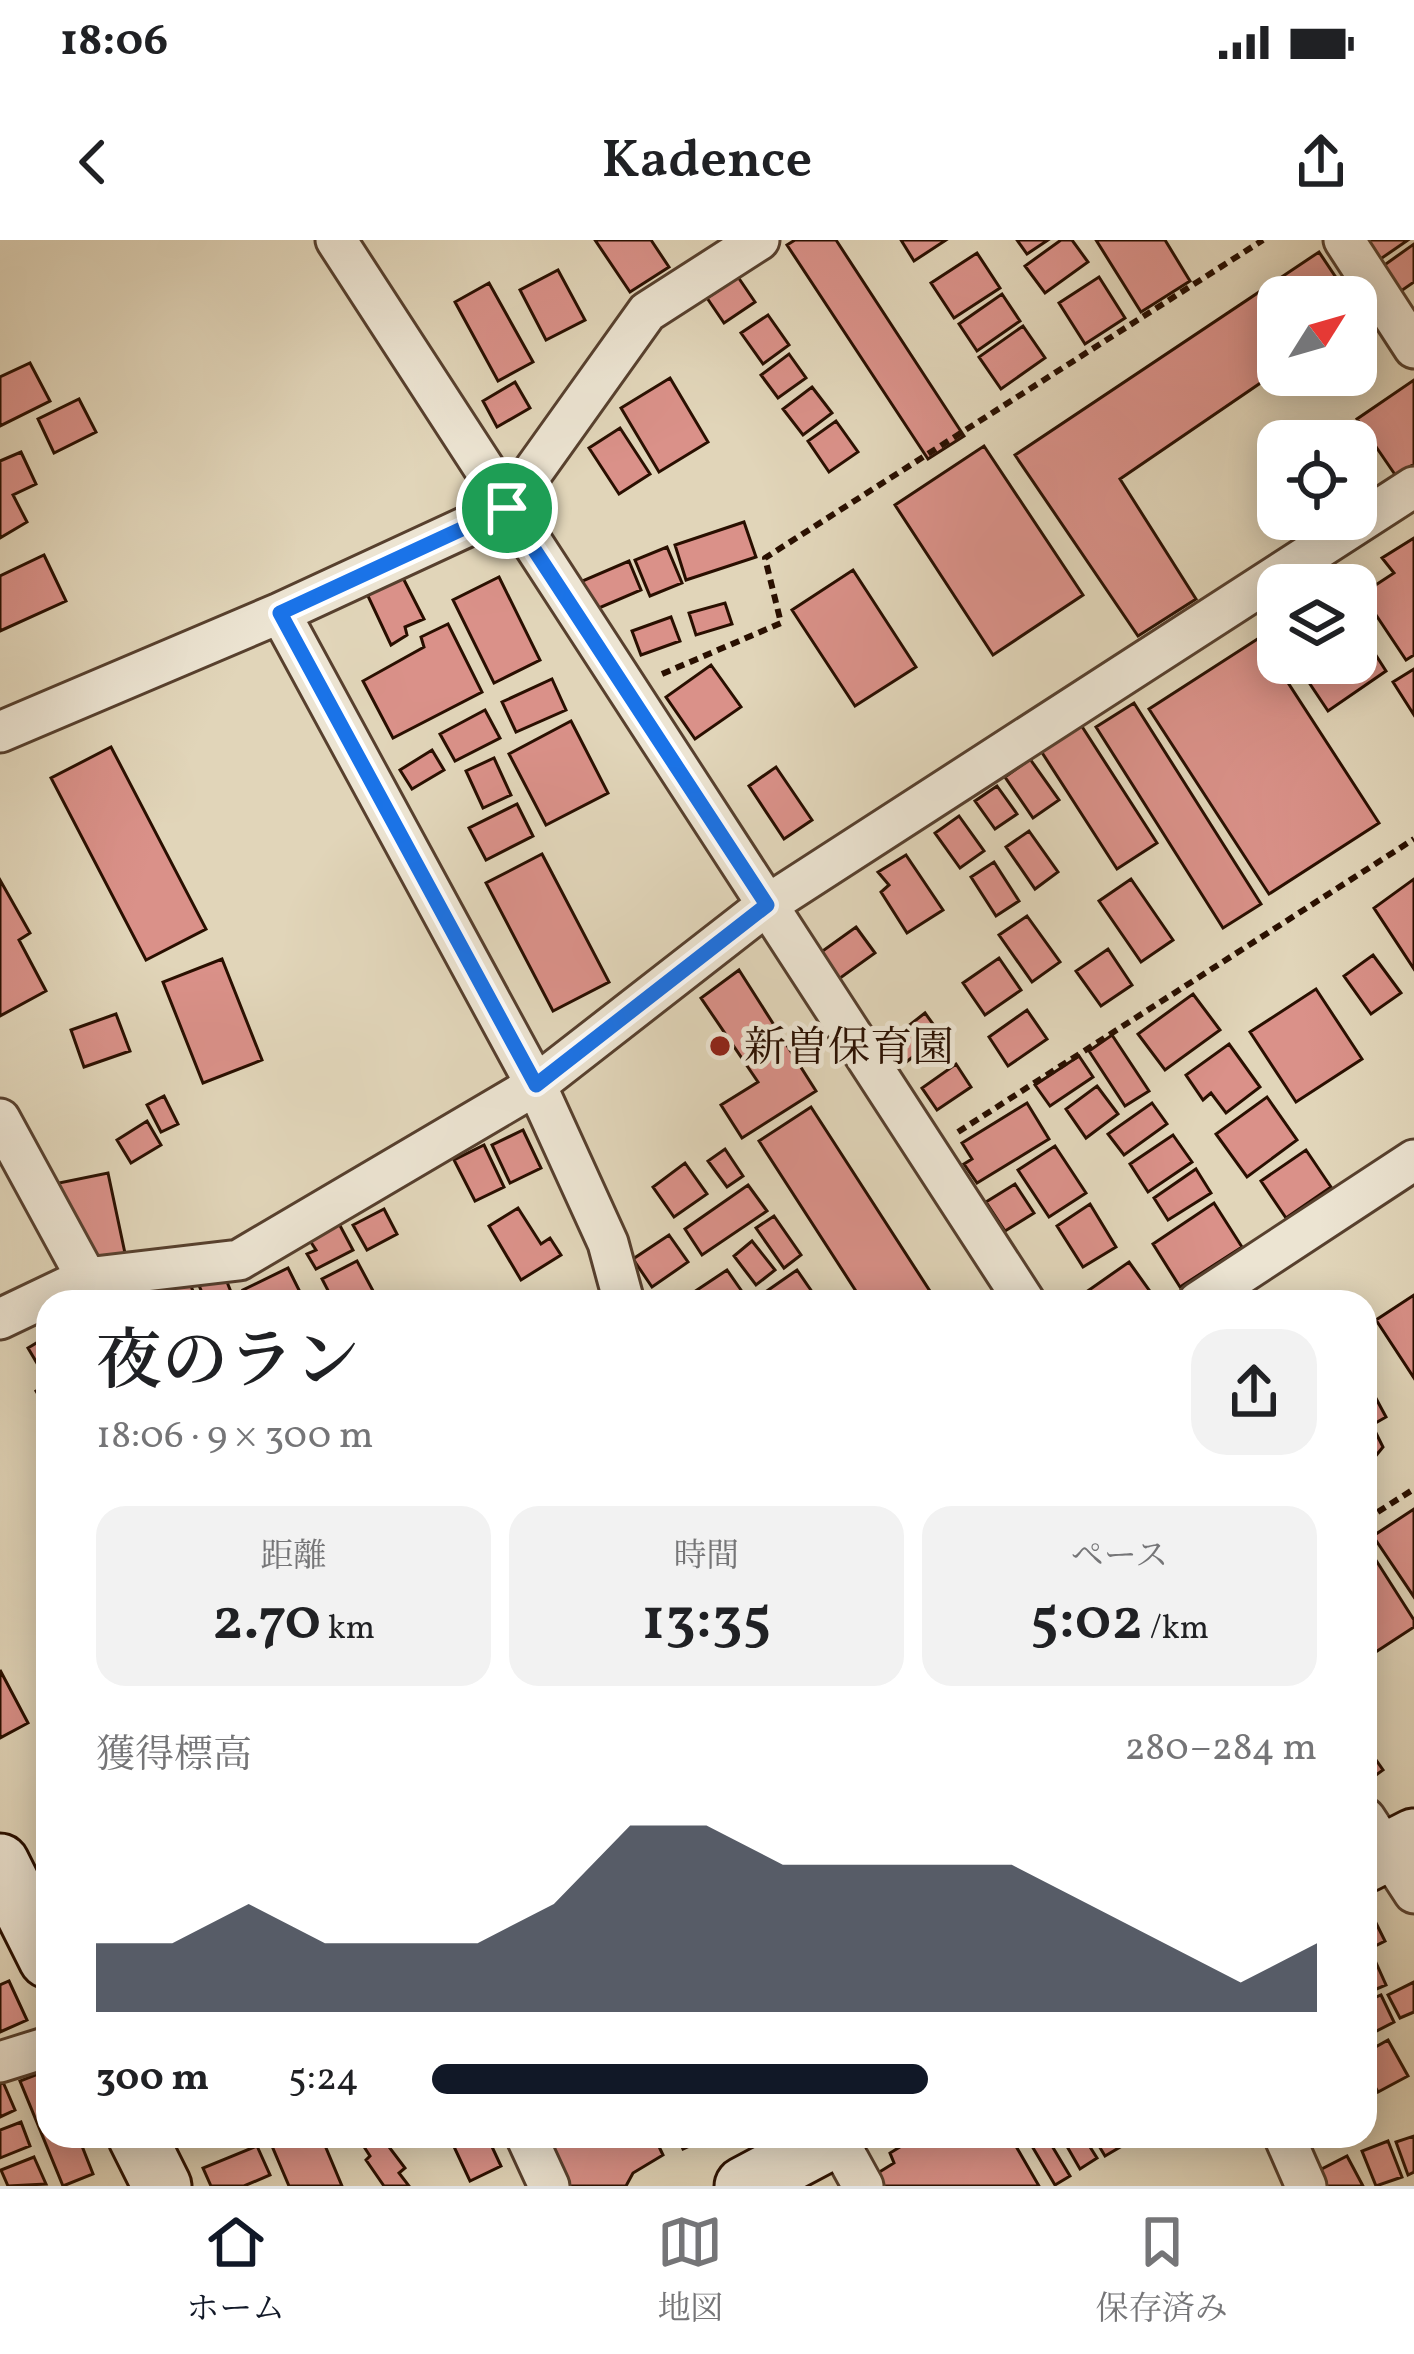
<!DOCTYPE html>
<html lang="ja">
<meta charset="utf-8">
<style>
:root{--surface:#fff;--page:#f2f2f2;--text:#202124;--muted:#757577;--line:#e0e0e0;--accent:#111827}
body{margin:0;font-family:Vollkorn,"Noto Serif JP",serif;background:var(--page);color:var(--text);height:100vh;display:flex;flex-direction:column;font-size:45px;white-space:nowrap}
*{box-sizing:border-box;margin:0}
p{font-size:39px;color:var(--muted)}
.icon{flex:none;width:66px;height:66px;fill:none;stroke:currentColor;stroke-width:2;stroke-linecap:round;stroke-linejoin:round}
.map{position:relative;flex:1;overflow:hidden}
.details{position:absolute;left:36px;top:1050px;width:1341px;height:858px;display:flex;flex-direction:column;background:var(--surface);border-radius:36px;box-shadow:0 6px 30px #0003}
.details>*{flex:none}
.needle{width:78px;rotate:53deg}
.fabs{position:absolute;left:1257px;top:36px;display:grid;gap:24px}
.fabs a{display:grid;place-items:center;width:120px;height:120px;border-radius:24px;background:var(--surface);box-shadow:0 6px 30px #0003;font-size:60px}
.pin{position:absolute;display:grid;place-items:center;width:102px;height:102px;color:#fff;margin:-51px;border:6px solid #fff;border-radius:50%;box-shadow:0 3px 12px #0007}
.round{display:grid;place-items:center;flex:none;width:126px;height:126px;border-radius:36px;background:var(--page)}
.summary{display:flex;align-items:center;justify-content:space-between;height:204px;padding:0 60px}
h1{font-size:66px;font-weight:600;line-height:90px}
.stats{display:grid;grid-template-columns:repeat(3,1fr);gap:18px;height:204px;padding:12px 60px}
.stats div{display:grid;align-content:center;border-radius:30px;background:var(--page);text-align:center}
.stats b{font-size:60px;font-weight:600}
.stats small{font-size:33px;font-weight:400}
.stats p{font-size:33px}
.chart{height:336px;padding:24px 60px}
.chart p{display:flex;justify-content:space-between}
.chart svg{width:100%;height:216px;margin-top:12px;fill:var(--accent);opacity:.7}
ul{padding:0 60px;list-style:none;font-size:39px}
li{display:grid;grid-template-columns:192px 144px 1fr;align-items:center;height:90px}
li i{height:30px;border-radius:15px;background:var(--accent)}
.status{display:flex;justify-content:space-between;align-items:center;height:84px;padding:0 60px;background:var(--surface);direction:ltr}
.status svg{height:33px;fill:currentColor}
header{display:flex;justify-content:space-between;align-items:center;height:156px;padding:0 60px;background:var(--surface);font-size:54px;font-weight:600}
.tab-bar{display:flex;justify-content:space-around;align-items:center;height:168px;border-top:3px solid var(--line);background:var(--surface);font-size:33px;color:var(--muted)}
.tab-bar a{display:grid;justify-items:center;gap:6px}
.tab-bar .on{color:var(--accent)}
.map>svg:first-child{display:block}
</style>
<div class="status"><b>18:06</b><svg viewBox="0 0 49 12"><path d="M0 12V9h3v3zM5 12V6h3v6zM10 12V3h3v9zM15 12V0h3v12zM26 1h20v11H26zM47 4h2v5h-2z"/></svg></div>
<header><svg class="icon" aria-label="back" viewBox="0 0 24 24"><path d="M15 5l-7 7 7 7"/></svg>Kadence<svg class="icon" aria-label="share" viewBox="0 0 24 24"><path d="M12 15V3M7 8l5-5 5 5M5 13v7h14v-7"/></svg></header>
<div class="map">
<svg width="1414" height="1946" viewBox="0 0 1414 1946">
<rect width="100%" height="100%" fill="#e1d5b9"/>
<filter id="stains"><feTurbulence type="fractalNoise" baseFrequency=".00167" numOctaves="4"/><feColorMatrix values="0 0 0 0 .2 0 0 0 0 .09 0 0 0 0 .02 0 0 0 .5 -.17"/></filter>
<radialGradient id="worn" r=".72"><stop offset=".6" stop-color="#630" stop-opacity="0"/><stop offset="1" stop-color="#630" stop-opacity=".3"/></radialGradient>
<!-- building -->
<path fill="#da9189" stroke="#290f00" stroke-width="3" d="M595,0H651L669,27L630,52Z
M795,0H836L964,196L928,219L787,5Z
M901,0H946L914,21Z
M1017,0H1048L1027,14Z
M1061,0H1072L1088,22L1045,53L1025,26Z
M1096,0H1165L1190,41L1141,72Z
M1365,0H1408L1379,20Z
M1414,4V42L1401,51L1383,26Z
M1319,12L1349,57H1278V131L1120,239L1196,359L1138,396L1015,215Z
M977,13L1000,48L954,78L931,43Z
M558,30L585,80L546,100L520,50Z
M738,37L755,62L724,83L707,58Z
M1099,37L1125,78L1085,104L1059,63Z
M489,43L533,122L498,141L455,62Z
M1002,54L1020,81L977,111L959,84Z
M768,75L789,105L763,124L741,93Z
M1023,86L1045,118L1001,149L979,117Z
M789,114L806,138L778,158L761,135Z
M30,123L50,161L0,186V137Z
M670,138L708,202L659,232L621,168Z
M1414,140V224L1396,236L1357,179Z
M515,142L530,168L497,187L483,161Z
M812,147L832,173L803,195L783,169Z
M79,159L96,192L54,213L38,179Z
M836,181L858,212L829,232L808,201Z
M620,188L650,234L619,254L589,208Z
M984,206L1083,355L993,415L895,265Z
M21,212L36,244L13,255L27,282L0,298V221Z
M744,282L756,317L686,340L675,305Z
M1414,298V415L1406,420L1362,354L1394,333L1382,318Z
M667,307L682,343L650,356L635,320Z
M44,315L66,361L0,391V336Z
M629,321L641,350L592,371L580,342Z
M853,330L916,427L855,466L792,370Z
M402,336L424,379L405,387L407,395L391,405L367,354Z
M499,337L540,420L494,443L453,360Z
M725,363L732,384L696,395L689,373Z
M671,377L680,401L641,415L632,391Z
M448,384L482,452L393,498L363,441L424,407L421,397Z
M1356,384L1386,431L1328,471L1296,423H1356Z
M1259,398L1379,583L1269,654L1149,469Z
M711,425L741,467L695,499L666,457Z
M1414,429V475L1393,442Z
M552,439L566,470L516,492L502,462Z
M1134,463L1261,664L1223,688L1096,487Z
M485,470L500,498L455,521L440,494Z
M571,481L608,553L546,585L509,514Z
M1081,485L1157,603L1117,629L1041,511Z
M111,507L206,689L146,720L51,538Z
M432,510L444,530L412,549L400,530Z
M494,518L511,555L483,568L466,531Z
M1030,519L1059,560L1033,578L1005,537Z
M776,527L812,580L784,599L749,546Z
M997,546L1017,574L995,589L975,561Z
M517,564L533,596L486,620L469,588Z
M959,576L984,611L960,628L935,593Z
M1029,591L1058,632L1035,649L1006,607Z
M542,614L609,742L553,771L486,643Z
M906,615L943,670L907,693L881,652L889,645L878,632Z
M994,622L1019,661L996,676L971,637Z
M1131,639L1173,700L1141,722L1099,661Z
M1414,639V729L1374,668Z
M0,640L30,693L19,700L46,751L0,776Z
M1027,676L1060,722L1032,742L999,695Z
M856,687L875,713L836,741L817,715Z
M1108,709L1132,745L1101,766L1076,731Z
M1373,715L1401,753L1371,774L1344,736Z
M999,718L1021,750L985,775L963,743Z
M222,719L262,820L203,843L163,742Z
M739,730L816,851L742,898L721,865L758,842L701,758Z
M1316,749L1362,819L1296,862L1250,792Z
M1193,754L1220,790L1165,830L1138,794Z
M1027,770L1047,799L1008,826L989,797Z
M925,773L941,795L901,826L885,804Z
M116,774L130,811L84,827L71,790Z
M1112,795L1149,851L1125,866L1089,811Z
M1229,804L1260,847L1226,873L1211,853L1203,860L1186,835Z
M1079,816L1093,837L1050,866L1035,845Z
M956,824L971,847L937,870L922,848Z
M1097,846L1118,874L1086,898L1066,869Z
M164,856L178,884L161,892L147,865Z
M1267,857L1297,900L1247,937L1216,894Z
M1027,863L1049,899L977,943L964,924L972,919L962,903Z
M1152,863L1167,884L1124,915L1108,894Z
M811,867L937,1062H863L759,901Z
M147,881L161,905L131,923L117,900Z
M523,890L541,928L510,943L492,905Z
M1173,895L1192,922L1148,952L1130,924Z
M484,905L504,947L475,961L454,920Z
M1055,906L1086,953L1049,977L1018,930Z
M725,909L743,936L727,947L708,921Z
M1306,910L1331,947L1286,978L1261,941Z
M685,923L707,954L674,977L653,947Z
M1196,929L1211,953L1168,980L1154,958Z
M108,933L126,1018L91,1023L49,945Z
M1015,944L1034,973L1005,991L986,962Z
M748,945L767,971L702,1015L685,989Z
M1214,963L1242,1007L1180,1047L1153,1004Z
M1090,964L1116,1007L1083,1027L1057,986Z
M518,968L541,1004L550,998L561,1015L521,1040L489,986Z
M384,969L397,994L367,1010L353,985Z
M774,976L801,1015L784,1028L756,988Z
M337,980L353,1010L316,1029L307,1014L316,1010L307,996Z
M669,995L688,1022L652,1047L633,1019Z
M752,1001L775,1030L756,1045L734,1016Z
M357,1021L379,1062H334L322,1039Z
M1129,1022L1152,1054L1140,1062H1072Z
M288,1028L305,1062H249L243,1050Z
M185,1030L197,1062H171L162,1039Z
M727,1030L741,1050L723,1062H679Z
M797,1030L817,1059L813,1062H751Z
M223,1032L235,1062H206L198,1043Z
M152,1038L162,1062H120L116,1053Z
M1414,1055V1138L1376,1080Z
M48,1096V1132L44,1135L28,1108Z
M1365,1138L1386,1177L1372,1185L1383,1207L1365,1229Z
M48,1144V1171L36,1151Z
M1414,1269V1357L1373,1296Z
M1365,1303L1414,1380V1387L1365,1419Z
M0,1430L28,1483L0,1498Z
M1374,1517L1383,1530L1365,1543V1524Z
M1374,1679L1385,1701L1365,1711V1684Z
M1373,1716L1386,1745L1365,1754V1720Z
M9,1741L27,1780L0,1792V1745Z
M1414,1742V1772L1400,1778L1388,1755Z
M1381,1755L1394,1782L1365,1797V1762Z
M1388,1800L1408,1836L1378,1852L1365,1829V1813Z
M48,1830V1896H78L93,1934L63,1946L20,1841Z
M3,1842L15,1870L0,1877V1844Z
M21,1882L30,1906L0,1918V1890Z
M296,1896H321L342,1946H289L272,1906Z
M357,1896H391L386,1903L405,1928L399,1933L409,1946H384L366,1920L370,1916Z
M449,1896H487L501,1926L470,1941Z
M559,1896H654L663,1915L633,1933L626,1946H564L544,1902Z
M677,1896H712L683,1909Z
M918,1896H1010L1039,1946H879L873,1936L894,1923L890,1913Z
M1026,1896H1046L1070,1936L1055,1945Z
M1061,1896H1083L1097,1918L1080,1929Z
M1093,1896H1116L1122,1906L1105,1916Z
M1414,1896V1932L1408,1935L1396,1902Z
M1388,1901L1402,1937L1376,1946L1362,1911Z
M257,1906L270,1935L244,1946H211L203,1928Z
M1347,1916L1363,1946H1323L1316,1932Z
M34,1917L46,1944L8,1946L1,1930Z"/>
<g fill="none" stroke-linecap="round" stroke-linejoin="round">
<!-- street casing -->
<g stroke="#57402e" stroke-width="45">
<path id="street" d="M336,0L1025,1062
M1344,0L1414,108
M280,373L536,845L608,1003L624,1062
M0,492L280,373L507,268L647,72L759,0
M0,879L98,1059
M1198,1062L1414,920
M0,1079L86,1038L239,1020L536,845L767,665L1414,247
M1365,1578L1414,1653
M0,1822L48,1807
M526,1896L549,1946
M1284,1896L1306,1946
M836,1897L863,1946"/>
</g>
<!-- secondary casing -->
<g stroke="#290f00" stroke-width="63">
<path id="secondary" d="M0,1623L48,1719
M1365,1623L1414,1598
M137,1896L162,1946
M744,1946L838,1896"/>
</g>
<!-- path -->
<path stroke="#290f00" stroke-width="6" stroke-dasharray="9 6" stroke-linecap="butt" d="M662,434L781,383L765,318L1263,0
M958,892L1414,599
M1365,1280L1414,1249"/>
<!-- street -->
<use href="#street" stroke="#ece4d2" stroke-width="39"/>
<!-- secondary -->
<use href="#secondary" stroke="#ece4d2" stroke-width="57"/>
</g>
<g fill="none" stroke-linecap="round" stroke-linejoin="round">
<!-- route casing -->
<g stroke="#fff" stroke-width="24">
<path id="route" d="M507,268L767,665L536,845L280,373Z"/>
</g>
<!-- route -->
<use href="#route" stroke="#1a73e8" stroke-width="15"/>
</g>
<!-- markers -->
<circle fill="#8f2418" stroke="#ece4d2" stroke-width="4.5" cx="720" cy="806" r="12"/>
<g text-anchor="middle" stroke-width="10" stroke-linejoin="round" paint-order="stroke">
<!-- poi labels -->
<g font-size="42" fill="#290f00" stroke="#ece4d2" text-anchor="start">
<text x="744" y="821">新曽保育園</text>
</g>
</g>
<rect width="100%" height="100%" filter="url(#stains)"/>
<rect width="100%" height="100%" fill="url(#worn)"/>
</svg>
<div class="fabs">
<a><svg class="needle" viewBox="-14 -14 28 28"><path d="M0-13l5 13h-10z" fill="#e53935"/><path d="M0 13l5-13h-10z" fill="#757577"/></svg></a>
<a><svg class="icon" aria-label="locate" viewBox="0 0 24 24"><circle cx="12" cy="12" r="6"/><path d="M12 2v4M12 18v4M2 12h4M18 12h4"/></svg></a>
<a><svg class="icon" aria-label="layers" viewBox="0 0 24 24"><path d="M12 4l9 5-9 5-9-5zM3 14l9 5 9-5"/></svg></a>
</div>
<div class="pin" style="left:507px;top:268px;background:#1e9e55"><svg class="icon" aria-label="arrive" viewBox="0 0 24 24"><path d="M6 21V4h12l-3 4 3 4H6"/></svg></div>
<section class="details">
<div class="summary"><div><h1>夜のラン</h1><p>18:06 · 9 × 300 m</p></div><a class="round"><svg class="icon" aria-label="share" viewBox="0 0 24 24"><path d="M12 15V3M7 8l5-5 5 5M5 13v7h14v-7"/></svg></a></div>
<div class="stats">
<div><p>距離</p><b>2.70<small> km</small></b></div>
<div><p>時間</p><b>13:35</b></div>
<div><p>ペース</p><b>5:02<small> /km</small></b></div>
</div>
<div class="chart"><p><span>獲得標高</span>280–284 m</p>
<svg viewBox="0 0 160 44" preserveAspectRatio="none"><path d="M0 44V30L10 30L20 22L30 30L40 30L50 30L60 22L70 6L80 6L90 14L100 14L110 14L120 14L130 22L140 30L150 38L160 30V44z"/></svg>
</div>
<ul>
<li><b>300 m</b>5:24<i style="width:56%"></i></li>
</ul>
</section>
</div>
<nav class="tab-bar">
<a class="on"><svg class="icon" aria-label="home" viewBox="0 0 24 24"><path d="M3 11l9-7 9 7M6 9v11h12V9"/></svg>ホーム</a>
<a><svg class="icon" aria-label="map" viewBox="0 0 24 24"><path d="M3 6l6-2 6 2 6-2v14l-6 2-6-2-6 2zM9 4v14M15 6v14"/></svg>地図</a>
<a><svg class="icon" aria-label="saved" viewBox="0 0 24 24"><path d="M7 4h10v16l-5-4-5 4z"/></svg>保存済み</a>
</nav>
